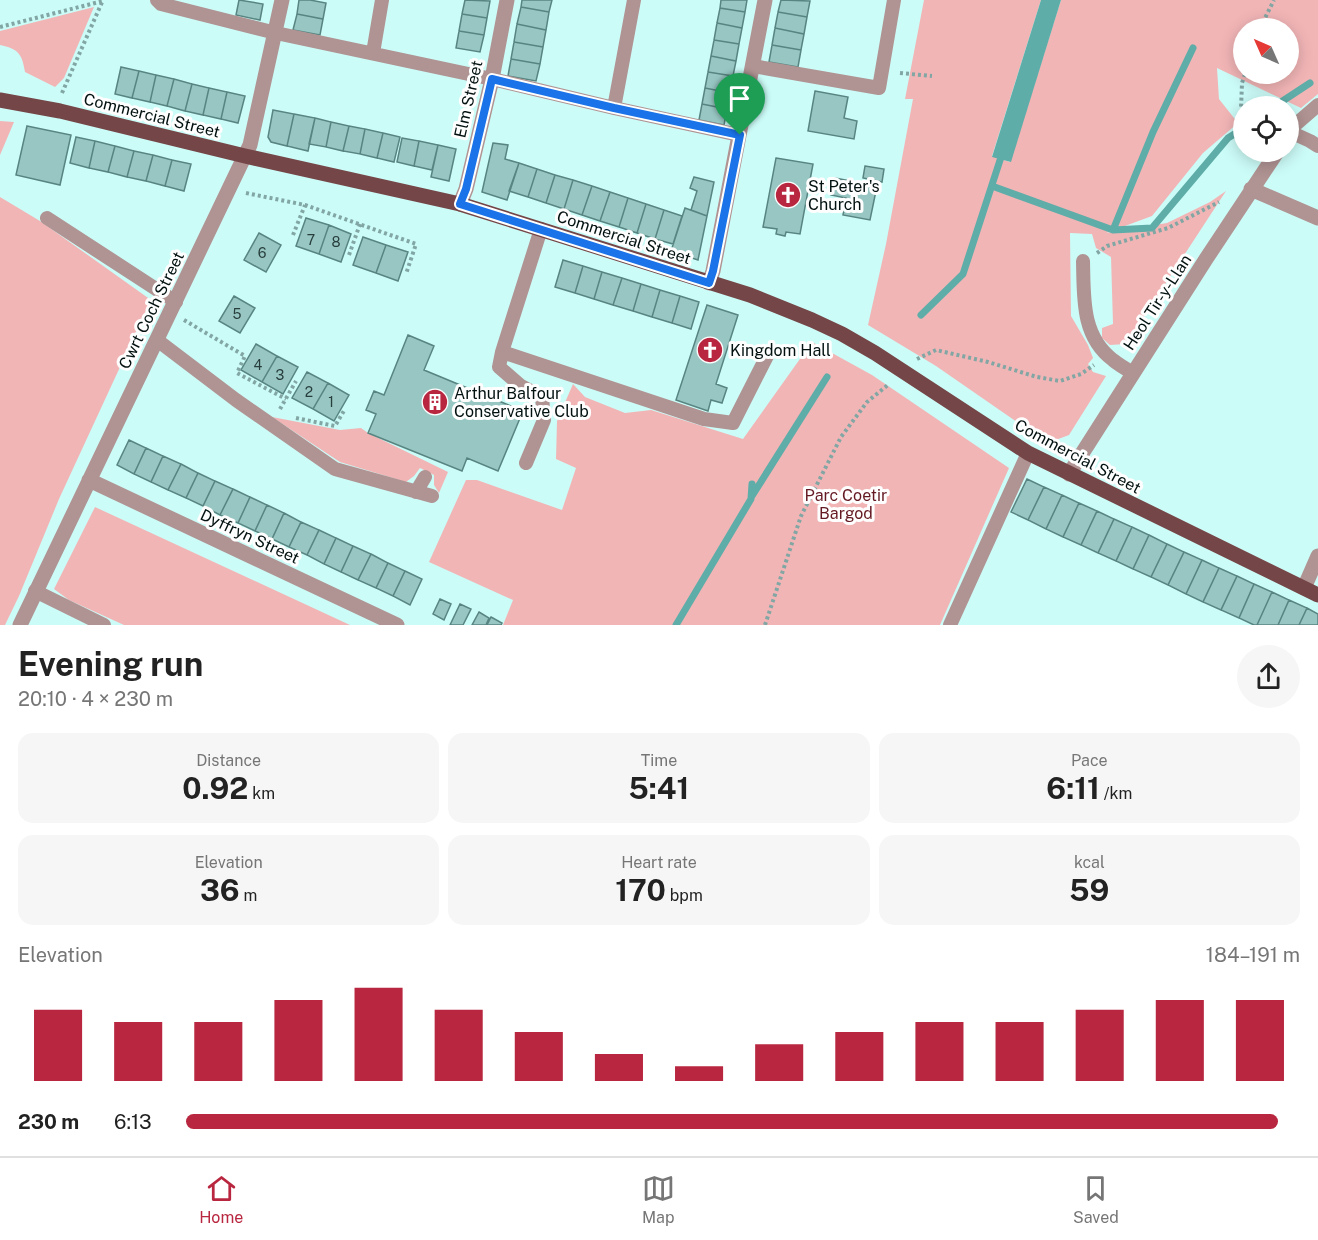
<!DOCTYPE html>
<meta charset="utf-8">
<style>
:root{--surface:#fff;--page:#f6f6f6;--text:#222;--muted:#767676;--line:#e0e0e0;--accent:#b8273f}
body{margin:0;font-family:"Public Sans",sans-serif;background:var(--page);color:var(--text);height:100vh;display:flex;flex-direction:column;font-size:22px;white-space:nowrap}
*{box-sizing:border-box;margin:0}
p{font-size:20px;color:var(--muted)}
.icon{flex:none;width:33px;height:33px;fill:none;stroke:currentColor;stroke-width:2;stroke-linecap:round;stroke-linejoin:round}
.map{position:relative;height:625px;overflow:hidden}
.drawer{display:flex;flex-direction:column;background:var(--surface);flex:1}
.drawer>*{flex:none}
.needle{width:39px;rotate:315deg}
.fabs{position:absolute;left:1233px;top:18px;display:grid;gap:12px}
.fabs a{display:grid;place-items:center;width:66px;height:66px;border-radius:50%;background:var(--surface);box-shadow:0 3px 15px #0003;font-size:30px}
.pin{position:absolute;display:grid;place-items:center;width:51px;height:51px;color:#fff;margin:-62px -26px;border-radius:50% 50% 50% 0;rotate:-45deg;box-shadow:0 0 6px #0007}
.pin .icon{rotate:45deg}
.round{display:grid;place-items:center;flex:none;width:63px;height:63px;border-radius:32px;background:var(--page)}
.head{display:flex;align-items:center;justify-content:space-between;height:102px;padding:0 18px}
h1{font-size:33px;font-weight:700;line-height:45px}
.stats{display:grid;grid-template-columns:repeat(3,1fr);gap:9px;height:102px;padding:6px 18px}
.stats div{display:grid;align-content:center;border-radius:15px;background:var(--page);text-align:center}
.stats b{font-size:30px;font-weight:700}
.stats small{font-size:16px;font-weight:400}
.stats p{font-size:16px}
.chart{height:168px;padding:12px 18px}
.chart p{display:flex;justify-content:space-between}
.chart svg{width:100%;height:108px;margin-top:6px;stroke:var(--accent);stroke-width:6}
ul{padding:0 18px;list-style:none;font-size:20px}
li{display:grid;grid-template-columns:96px 72px 1fr;align-items:center;height:45px}
li i{height:15px;border-radius:8px;background:var(--accent)}
.dock{display:flex;justify-content:space-around;align-items:center;height:84px;border-top:2px solid var(--line);background:var(--surface);font-size:16px;color:var(--muted)}
.dock a{display:grid;justify-items:center;gap:3px}
.dock .selected{color:var(--accent)}
.map>svg:first-child{display:block}
</style>
<div class="map">
<svg width="1318" height="625" viewBox="0 0 1318 625">
<rect width="100%" height="100%" fill="#ccfcf8"/>
<!-- green -->
<path fill="#f2b5b6" fill-rule="evenodd" d="M924,0H1041L992,156L1010,162L1061,0H1318V94L1301,108L1217,68L1219,99L1238,123L1203,153L1152,216L1106,233L1167,223L1210,202L1226,191L1126,344L1110,345L1102,338V328L1113,324L1111,257L1096,248L1092,234L1070,233L1071,316L1088,345L1093,358L1088,364L1093,372L1106,376L1069,435L1053,441L1033,433L936,366L868,325L886,244L913,99H905ZM1244,28H1288V74H1244Z
M94,7L64,78L55,87L25,72C22,53 18,49 0,45V31Z
M0,121L14,122L0,155Z
M0,197L40,221L151,300L59,499L19,596L5,625H0Z
M812,342L872,375L1009,468L940,625H503L513,600L429,562L466,480H477L562,510L576,468L556,459L557,421L573,384L585,397L625,413L651,410L743,439Z
M272,417L340,430L361,428L368,433L448,472L439,493L434,485V475L420,468L414,476L406,482L340,462Z
M95,507L350,625H124L69,600L54,589Z"/>
<!-- water -->
<path fill="#5fada8" d="M1041,0H1061L1011,162L992,157Z"/>
<g fill="none" stroke-linecap="round" stroke-linejoin="round">
<!-- stream -->
<path stroke="#5fada8" stroke-width="7" d="M1275,106L1310,83
M992,186L1113,230L1152,228L1228,138L1244,128
M1113,230L1153,132L1193,48
M921,315L963,274L1003,151
M752,496L827,377
M676,625L751,499L752,484"/>
</g>
<!-- building -->
<path fill="#98c7c3" stroke="#588581" stroke-width="1.5" d="M239,0L263,4L260,20L236,15Z
M299,0H310L326,3L323,19L297,14Z
M465,0L490,1L487,18L462,14Z
M522,0H552L549,12L521,7Z
M721,0H747L745,12L720,8Z
M781,0L810,1L807,17L778,12Z
M521,7L549,12L546,30L517,24Z
M720,8L745,12L742,28L717,23Z
M778,12L807,17L804,34L775,28Z
M297,14L323,19L320,35L293,30Z
M462,14L487,18L484,35L459,31Z
M717,23L742,28L739,44L714,40Z
M517,24L546,30L543,47L514,42Z
M775,28L804,34L801,50L772,45Z
M459,31L484,35L480,52L456,48Z
M714,40L739,44L736,61L711,56Z
M514,42L543,47L540,64L511,59Z
M772,45L801,50L798,67L769,62Z
M711,56L736,61L733,76L708,72Z
M511,59L540,64L536,81L508,76Z
M121,67L139,71L132,98L115,94Z
M139,71L156,75L150,102L132,98Z
M708,72L733,76L730,93L705,88Z
M156,75L174,79L167,106L150,102Z
M174,79L192,84L185,111L167,106Z
M192,84L209,88L203,115L185,111Z
M209,88L227,92L221,119L203,115Z
M705,88L730,93L727,109L702,104Z
M815,91L848,97L844,118L857,121L854,139L808,131Z
M227,92L245,96L238,123L221,119Z
M702,104L727,109L724,125L699,120Z
M273,110L294,114L287,146L271,142L268,137Z
M294,114L315,118L308,151L287,146Z
M315,118L331,122L326,147L309,144Z
M331,122L349,126L343,151L326,147Z
M27,126L71,135L60,185L16,175Z
M349,126L365,129L360,154L343,151Z
M365,129L383,133L377,158L360,154Z
M383,133L400,137L394,162L377,158Z
M76,137L95,141L89,168L70,163Z
M402,138L419,141L414,166L397,162Z
M95,141L115,146L108,172L89,168Z
M419,141L438,145L432,170L414,166Z
M493,143L508,145L505,159L519,163L507,200L482,192Z
M438,145L456,149L449,181L431,177Z
M115,146L134,151L127,177L108,172Z
M134,151L153,155L146,181L127,177Z
M153,155L172,160L165,186L146,181Z
M776,158L813,164L800,234L786,232L785,236L776,234L777,229L763,227Z
M172,160L191,164L184,191L165,186Z
M519,163L537,169L528,197L509,191Z
M865,166L884,169L882,182L863,178Z
M537,169L555,175L546,203L528,197Z
M555,175L573,180L564,209L546,203Z
M694,177L714,182L707,216L691,210L697,191L690,188Z
M835,178L877,186L870,220L843,215L846,198L831,195Z
M573,180L592,186L582,215L564,209Z
M592,186L610,192L600,221L582,215Z
M610,192L628,198L619,227L600,221Z
M628,198L646,204L637,233L619,227Z
M646,204L664,210L655,239L637,233Z
M685,208L707,216L698,260L671,251Z
M664,210L682,216L673,244L655,239Z
M306,218L329,225L319,254L296,246Z
M329,225L351,234L341,262L319,254Z
M259,233L281,245L266,272L244,260Z
M363,237L386,245L376,273L353,265Z
M386,245L408,252L398,281L376,273Z
M563,260L583,266L575,293L555,287Z
M583,266L602,272L594,299L575,293Z
M602,272L622,278L613,305L594,299Z
M622,278L641,284L633,311L613,305Z
M641,284L660,290L652,317L633,311Z
M660,290L680,296L672,323L652,317Z
M234,296L255,308L240,333L219,321Z
M680,296L699,302L691,329L672,323Z
M707,305L738,315L716,384L727,388L722,403L711,400L708,411L676,400Z
M408,335L434,346L424,370L523,411L498,471L467,458L462,471L368,433L376,414L366,410L374,391L384,395Z
M256,344L277,356L262,382L241,370Z
M277,356L298,367L283,394L262,382Z
M307,372L328,383L313,409L292,398Z
M328,383L349,395L334,421L313,409Z
M129,440L146,448L134,474L117,465Z
M146,448L163,456L151,482L134,474Z
M163,456L181,464L168,490L151,482Z
M181,464L198,473L186,498L168,490Z
M198,473L215,481L203,506L186,498Z
M1027,479L1044,487L1028,520L1011,512Z
M215,481L233,489L220,515L203,506Z
M1044,487L1062,495L1046,529L1028,520Z
M233,489L250,497L238,523L220,515Z
M1062,495L1079,503L1063,537L1046,529Z
M250,497L267,505L255,531L238,523Z
M1079,503L1097,511L1081,545L1063,537Z
M267,505L284,513L272,539L255,531Z
M1097,511L1114,519L1098,553L1081,545Z
M284,513L301,522L289,547L272,539Z
M1114,519L1132,527L1116,561L1098,553Z
M301,522L319,530L307,555L289,547Z
M1132,527L1149,535L1133,569L1116,561Z
M319,530L336,538L324,564L307,555Z
M1149,535L1167,544L1151,577L1133,569Z
M336,538L353,546L341,572L324,564Z
M1167,544L1184,552L1168,585L1151,577Z
M353,546L371,554L358,580L341,572Z
M1184,552L1202,560L1186,594L1168,585Z
M371,554L388,563L376,588L358,580Z
M1202,560L1219,568L1203,602L1186,594Z
M388,563L405,571L393,596L376,588Z
M1219,568L1237,576L1221,610L1203,602Z
M405,571L422,579L410,605L393,596Z
M1237,576L1254,584L1239,618L1221,610Z
M1254,584L1272,592L1257,625H1254L1239,618Z
M1272,592L1289,600L1278,625H1257Z
M440,599L451,604L444,620L433,614Z
M1289,600L1307,608L1299,625H1278Z
M460,604L471,609L463,625H450Z
M1307,608L1318,614V625H1299Z
M479,612L489,618L486,625H472Z
M491,617L502,623L501,625H487Z"/>
<g fill="none" stroke-linecap="round" stroke-linejoin="round">
<!-- path -->
<path stroke="#82a6a4" stroke-width="4" stroke-dasharray="3 3" stroke-linecap="butt" d="M0,27L103,1
M1260,28L1274,0
M900,73L932,76
M62,93L103,0
M1244,111L1241,109L1242,83L1245,74
M246,193L305,205L416,244L406,274
M293,235L305,205
M1097,253L1107,246L1168,228L1219,202
M349,255L360,224
M184,320L245,356L237,373L286,399
M917,359L936,350L988,362L1037,377L1060,381L1081,374L1094,365
M280,409L296,381
M296,418L335,426L345,409
M765,625L801,516L841,437L867,402L889,384"/>
<!-- lane -->
<path stroke="#b09393" stroke-width="14" d="M157,0L161,4L276,33L492,79L614,108L739,135
M373,53L382,0
M753,66L879,88L894,0
M614,108L634,0
M1288,131L1318,105
M1288,131L1310,141L1318,146
M47,218L176,302
M1083,261C1084,297 1081,336 1113,360C1119,365 1126,369 1133,373
M157,340L236,400L335,469L432,496
M502,352L704,419L733,423L768,354
M526,463L544,420L542,397L521,386L499,367L502,352L541,229
M416,492L425,477
M35,591L104,625
M950,625L1028,453"/>
<!-- street -->
<path stroke="#b09393" stroke-width="15" d="M1251,189L1318,218
M460,204L466,189L492,79L507,0
M709,283L713,271L765,0
M1069,474L1206,259L1277,152
M89,480L397,625
M1304,588L1318,556
M20,625L250,145L282,0"/>
<!-- primary -->
<path stroke="#754647" stroke-width="15" d="M0,100L60,111L245,156L460,204L750,295L812,320L842,334L875,353L1028,453L1318,595"/>
</g>
<g fill="none" stroke-linecap="round" stroke-linejoin="round">
<!-- route casing -->
<g stroke="#fff" stroke-width="12">
<path id="route" d="M492,79L614,108L740,135L713,271L709,283L460,204L466,189Z"/>
</g>
<!-- route -->
<use href="#route" stroke="#1a73e8" stroke-width="8"/>
</g>
<!-- icons -->
<defs>
<g id="church-disc" transform="scale(1.35)"><circle r="9.5" fill="#b8273f" stroke="#fefefe"/><path d="M-1.2-6h2.4v3.5h3.3v2.4h-3.3V6h-2.4V-.1h-3.3v-2.4h3.3Z" fill="#fff"/></g>
<g id="building-disc" transform="scale(1.35)"><circle r="9.5" fill="#b8273f" stroke="#fefefe"/><path d="M-4-6H4V6H1V3H-1V6H-4ZM-2.5-4.3h1.7v1.8h-1.7ZM.8-4.3h1.7v1.8H.8ZM-2.5-1h1.7V.8h-1.7ZM.8-1h1.7V.8H.8Z" fill="#fff"/></g>
</defs>
<g fill-rule="evenodd">
<use href="#church-disc" x="788" y="195"/>
<use href="#church-disc" x="710" y="350"/>
<use href="#building-disc" x="435" y="402"/>
</g>
<g text-anchor="middle" stroke-width="6" stroke-linejoin="round" paint-order="stroke">
<!-- number labels -->
<g font-size="14" fill="#283e3d">
<text x="311" y="245">7</text>
<text x="336" y="247">8</text>
<text x="262" y="258">6</text>
<text x="237" y="319">5</text>
<text x="258" y="370">4</text>
<text x="280" y="380">3</text>
<text x="309" y="397">2</text>
<text x="331" y="407">1</text>
</g>
<!-- street labels -->
<g font-size="16" fill="#021110" stroke="#fefefe">
<text transform="translate(468 99) rotate(-77)" y="6">Elm Street</text>
<text transform="translate(152 115) rotate(14)" y="6">Commercial Street</text>
<text transform="translate(624 237) rotate(18)" y="6">Commercial Street</text>
<text transform="translate(1157 302) rotate(-57)" y="6">Heol Tir-y-Llan</text>
<text transform="translate(151 310) rotate(-64)" y="6">Cwrt Coch Street</text>
<text transform="translate(1078 456) rotate(28)" y="6">Commercial Street</text>
<text transform="translate(250 536) rotate(25)" y="6">Dyffryn Street</text>
</g>
<!-- poi labels -->
<g font-size="16" fill="#021110" stroke="#fefefe" text-anchor="start">
<text x="808" y="192">St Peter's<tspan x="808" dy="18">Church</tspan></text>
<text x="730" y="356">Kingdom Hall</text>
<text x="454" y="399">Arthur Balfour<tspan x="454" dy="18">Conservative Club</tspan></text>
</g>
<!-- park labels -->
<g font-size="16" fill="#641922" stroke="#fefefe">
<text x="846" y="501">Parc Coetir<tspan x="846" dy="18">Bargod</tspan></text>
</g>
</g>
</svg>
<div class="fabs">
<a><svg class="needle" viewBox="-14 -14 28 28"><path d="M0-13l5 13h-10z" fill="#e53935"/><path d="M0 13l5-13h-10z" fill="#767676"/></svg></a>
<a><svg class="icon" aria-label="locate" viewBox="0 0 24 24"><circle cx="12" cy="12" r="6"/><path d="M12 2v4M12 18v4M2 12h4M18 12h4"/></svg></a>
</div>
<div class="pin" style="left:740px;top:135px;background:#1e9e55"><svg class="icon" aria-label="arrive" viewBox="0 0 24 24"><path d="M6 21V4h12l-3 4 3 4H6"/></svg></div>
</div>
<section class="drawer">
<div class="head"><div><h1>Evening run</h1><p>20:10 · 4 × 230 m</p></div><a class="round"><svg class="icon" aria-label="share" viewBox="0 0 24 24"><path d="M12 15V3M7 8l5-5 5 5M5 13v7h14v-7"/></svg></a></div>
<div class="stats">
<div><p>Distance</p><b>0.92<small> km</small></b></div>
<div><p>Time</p><b>5:41</b></div>
<div><p>Pace</p><b>6:11<small> /km</small></b></div>
</div>
<div class="stats">
<div><p>Elevation</p><b>36<small> m</small></b></div>
<div><p>Heart rate</p><b>170<small> bpm</small></b></div>
<div><p>kcal</p><b>59</b></div>
</div>
<div class="chart"><p><span>Elevation</span>184–191 m</p>
<svg viewBox="0 0 160 44" preserveAspectRatio="none"><path d="M5 44V15M15 44V20M25 44V20M35 44V11M45 44V6M55 44V15M65 44V24M75 44V33M85 44V38M95 44V29M105 44V24M115 44V20M125 44V20M135 44V15M145 44V11M155 44V11"/></svg>
</div>
<ul>
<li><b>230 m</b>6:13<i style="width:98%"></i></li>
</ul>
</section>
<nav class="dock">
<a class="selected"><svg class="icon" aria-label="home" viewBox="0 0 24 24"><path d="M3 11l9-7 9 7M6 9v11h12V9"/></svg>Home</a>
<a><svg class="icon" aria-label="map" viewBox="0 0 24 24"><path d="M3 6l6-2 6 2 6-2v14l-6 2-6-2-6 2zM9 4v14M15 6v14"/></svg>Map</a>
<a><svg class="icon" aria-label="saved" viewBox="0 0 24 24"><path d="M7 4h10v16l-5-4-5 4z"/></svg>Saved</a>
</nav>
